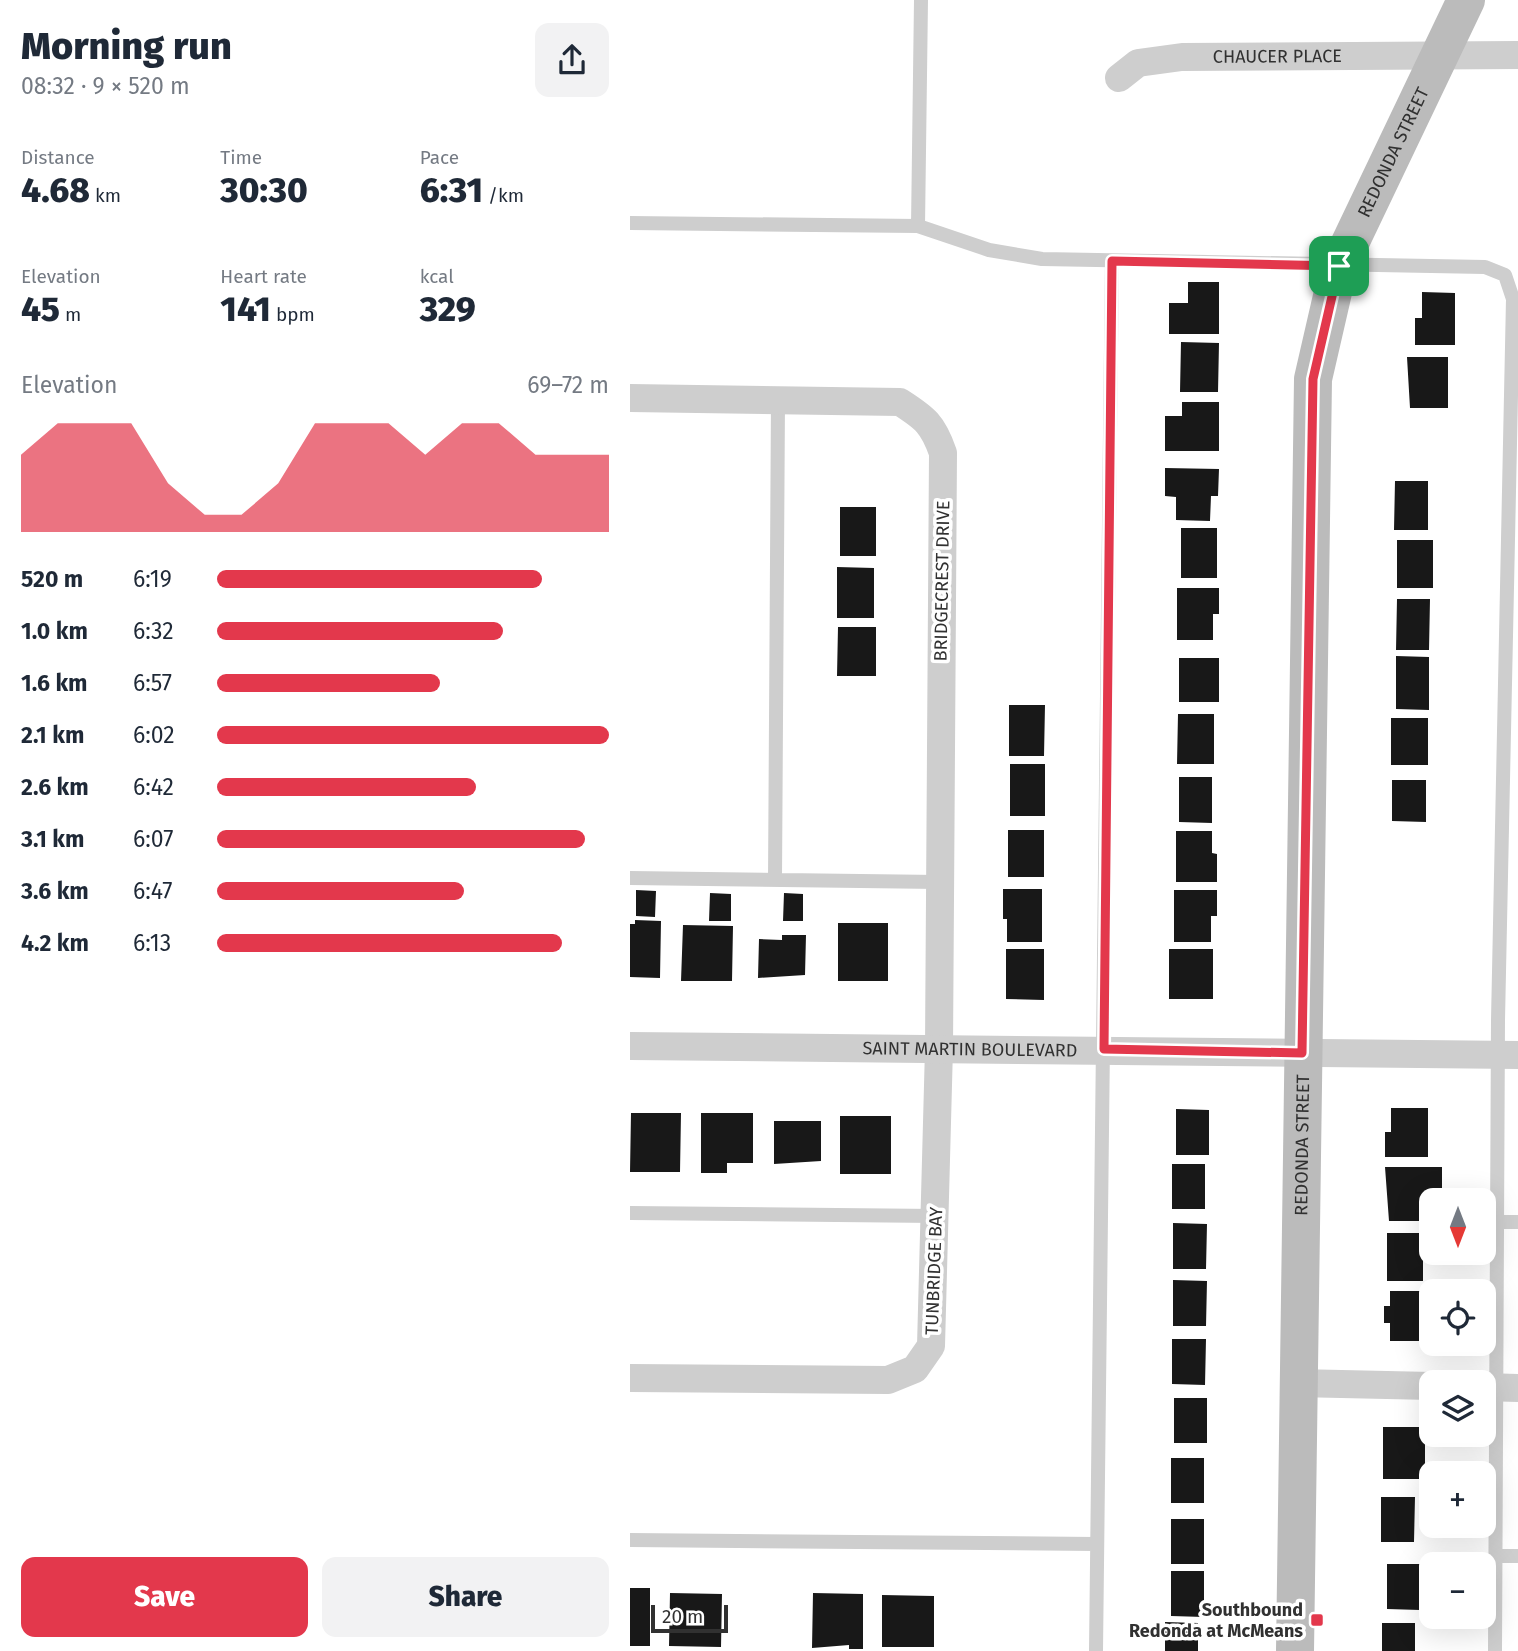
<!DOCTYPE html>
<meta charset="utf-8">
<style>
:root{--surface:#fff;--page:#f2f2f3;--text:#1f2937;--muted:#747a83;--accent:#e3384c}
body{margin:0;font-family:"Fira Sans",sans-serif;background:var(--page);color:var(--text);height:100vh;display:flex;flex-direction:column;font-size:26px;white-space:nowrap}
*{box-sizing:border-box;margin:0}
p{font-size:23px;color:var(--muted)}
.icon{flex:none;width:38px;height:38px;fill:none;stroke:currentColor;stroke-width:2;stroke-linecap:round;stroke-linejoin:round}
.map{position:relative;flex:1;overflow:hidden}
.panel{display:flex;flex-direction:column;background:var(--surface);width:630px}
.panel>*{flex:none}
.needle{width:46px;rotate:180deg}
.tools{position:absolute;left:789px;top:1188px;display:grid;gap:14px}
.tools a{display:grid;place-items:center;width:77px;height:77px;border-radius:14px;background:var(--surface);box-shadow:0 7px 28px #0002;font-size:35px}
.scale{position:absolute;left:21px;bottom:18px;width:77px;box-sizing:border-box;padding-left:7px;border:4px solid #313131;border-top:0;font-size:19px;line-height:24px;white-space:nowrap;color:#313131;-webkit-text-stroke:5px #fff;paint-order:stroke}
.pin{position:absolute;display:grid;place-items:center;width:60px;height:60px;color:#fff;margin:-30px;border-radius:14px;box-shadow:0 4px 10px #0006}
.round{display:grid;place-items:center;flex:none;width:74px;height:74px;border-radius:14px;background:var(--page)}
.overview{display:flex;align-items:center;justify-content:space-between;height:119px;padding:0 21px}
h1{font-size:38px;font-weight:800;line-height:52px}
.figures{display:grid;grid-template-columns:repeat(3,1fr);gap:10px;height:119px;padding:7px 21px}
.figures div{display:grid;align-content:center}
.figures b{font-size:35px;font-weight:800}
.figures small{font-size:19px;font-weight:400}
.figures p{font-size:19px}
.chart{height:196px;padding:14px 21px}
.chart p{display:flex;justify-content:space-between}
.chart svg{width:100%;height:126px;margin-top:7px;fill:var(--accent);opacity:.7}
.primary-button{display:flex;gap:14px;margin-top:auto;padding:14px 21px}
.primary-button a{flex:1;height:80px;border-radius:14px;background:var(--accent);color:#fff;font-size:28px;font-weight:800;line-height:80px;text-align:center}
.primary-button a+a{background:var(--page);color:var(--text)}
ul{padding:0 21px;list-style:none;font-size:23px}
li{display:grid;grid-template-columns:112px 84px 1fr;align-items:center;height:52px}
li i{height:18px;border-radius:9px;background:var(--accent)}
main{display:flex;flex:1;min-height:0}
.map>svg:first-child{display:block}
</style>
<main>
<section class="panel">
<div class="overview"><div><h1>Morning run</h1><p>08:32 · 9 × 520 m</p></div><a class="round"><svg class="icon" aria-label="share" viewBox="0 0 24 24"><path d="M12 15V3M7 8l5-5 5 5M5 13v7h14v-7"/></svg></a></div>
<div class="figures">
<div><p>Distance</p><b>4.68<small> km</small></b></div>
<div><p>Time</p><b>30:30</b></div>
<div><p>Pace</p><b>6:31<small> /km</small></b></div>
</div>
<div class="figures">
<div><p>Elevation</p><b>45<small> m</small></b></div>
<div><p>Heart rate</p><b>141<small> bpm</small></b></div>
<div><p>kcal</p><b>329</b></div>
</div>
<div class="chart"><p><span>Elevation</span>69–72 m</p>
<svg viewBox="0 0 160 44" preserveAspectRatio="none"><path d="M0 44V17L10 6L20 6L30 6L40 27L50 38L60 38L70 27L80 6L90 6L100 6L110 17L120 6L130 6L140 17L150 17L160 17V44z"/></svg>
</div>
<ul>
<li><b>520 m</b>6:19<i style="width:83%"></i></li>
<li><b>1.0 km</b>6:32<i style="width:73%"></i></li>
<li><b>1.6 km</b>6:57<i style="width:57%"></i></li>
<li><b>2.1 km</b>6:02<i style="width:100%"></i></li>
<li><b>2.6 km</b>6:42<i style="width:66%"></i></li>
<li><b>3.1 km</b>6:07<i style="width:94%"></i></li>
<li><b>3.6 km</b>6:47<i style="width:63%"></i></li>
<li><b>4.2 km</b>6:13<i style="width:88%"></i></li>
</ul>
<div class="primary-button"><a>Save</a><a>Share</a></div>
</section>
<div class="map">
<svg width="888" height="1651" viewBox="0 0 888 1651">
<rect width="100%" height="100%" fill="#fff"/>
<!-- building -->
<path fill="#181818" d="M558,282H589V334H539V303H558Z
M792,292L825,293V345H785V318H792Z
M551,342L589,343L588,392H550Z
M777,357H818V408H780Z
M552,402H589V451H535V416H552Z
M535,468L589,469L588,496H581L580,521L546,520V497L535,496Z
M765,481H798V530H764Z
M210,507H246V556H210Z
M551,528H587V578H551Z
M767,540H803V588H767Z
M207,567L244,568V618H207Z
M547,588H589V614H583V640H547Z
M767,599H800L799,650H766Z
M208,627H246V676H207Z
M766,656L799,657V710L766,709Z
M549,658H589V702H549Z
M379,705H415L414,756H379Z
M548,714H584V764H547Z
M761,718H798V765H761Z
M380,764H415V816H380Z
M549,777H582V823L549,822Z
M762,780H796V822L762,821Z
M378,830H414V877H378Z
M546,831H582V853L587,854V882H546Z
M373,889H412V942H377V919H373Z
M6,890L26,891L25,917L6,916Z
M544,890H587V916H581V942H544Z
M80,893L101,894V921H79Z
M154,893L173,894V921H153Z
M5,920L31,921L30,978L0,977V924H5Z
M208,923H258V981H208Z
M53,925L103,926L102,981H51Z
M152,935H176L175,975L128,978L129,939L152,940Z
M376,949H414V1000L376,999Z
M539,949H583V999H539Z
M761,1108H798V1157H755V1132H761Z
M546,1109L579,1110V1155H546Z
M1,1113H51L50,1172H0Z
M71,1113H123V1163H97V1173H71Z
M210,1116H261V1174H210Z
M144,1121H191V1161L144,1164Z
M542,1164H575V1209H542Z
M755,1167H812V1200L796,1201V1221H759Z
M543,1223L577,1224L576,1269H543Z
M757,1233H793V1281H757Z
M543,1280L577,1281L576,1326H543Z
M760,1291H796V1341H760V1323H754V1306H760Z
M542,1339H576L575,1385L542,1384Z
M544,1398H577V1443H544Z
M753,1427H795V1479H753Z
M541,1458H574V1503H541Z
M751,1497H785L784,1542H751Z
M541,1519H574V1564H541Z
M757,1564H790V1610L757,1609Z
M541,1571H574V1617L541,1616Z
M0,1588H20V1646H0Z
M40,1593L92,1594L91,1647L39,1646Z
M183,1593L233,1594V1649H219V1645L182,1648Z
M252,1595L304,1596V1647H252Z
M535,1622L568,1623V1651H535Z
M752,1623H785V1651H752Z"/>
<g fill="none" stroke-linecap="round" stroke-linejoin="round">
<!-- lane -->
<path stroke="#cecece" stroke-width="14" d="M0,223L288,226L291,0
M288,226L359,250L412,259L855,267L875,275L883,299L868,1020L865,1651
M0,878L309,882
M145,880L148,400
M0,1213L307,1216
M869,1222H888
M0,1540L466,1544
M866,1556H888
M466,1651L482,261"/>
<!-- street -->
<g stroke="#cecece" stroke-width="28">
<path id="s1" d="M489,78L508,63L552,57L888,55"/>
<path d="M0,398L270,402C295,418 303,424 313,453L309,1048L301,1346L285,1369L258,1380L0,1378"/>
<path id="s2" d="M0,1046L888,1055"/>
<path d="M666,1383L802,1386"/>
<path d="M854,1387L888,1388"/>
</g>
<!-- secondary -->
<path stroke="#bbb" stroke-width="38" id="s3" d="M665,1651L683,379L709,266L836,0"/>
</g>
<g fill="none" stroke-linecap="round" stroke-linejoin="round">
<!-- route casing -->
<g stroke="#fff" stroke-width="14">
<path id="route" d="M482,261L709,266L683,379L672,1053L474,1049Z"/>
</g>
<!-- route -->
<use href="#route" stroke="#e3384c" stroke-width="9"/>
</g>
<!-- markers -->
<rect fill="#e3384c" stroke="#fff" stroke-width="2.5" x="680" y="1613" width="14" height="14" rx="3.5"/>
<g text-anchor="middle" stroke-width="7" stroke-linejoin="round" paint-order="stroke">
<!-- street labels -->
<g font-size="18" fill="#313131" stroke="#fff">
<text dy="6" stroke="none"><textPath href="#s1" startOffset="164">CHAUCER PLACE</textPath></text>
<text dy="6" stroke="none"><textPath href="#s3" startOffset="1514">REDONDA STREET</textPath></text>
<text transform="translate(312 581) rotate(-89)" y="6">BRIDGECREST DRIVE</text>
<text dy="6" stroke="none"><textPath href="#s2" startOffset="340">SAINT MARTIN BOULEVARD</textPath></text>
<text dy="6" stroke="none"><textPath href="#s3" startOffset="506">REDONDA STREET</textPath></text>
<text transform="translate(304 1271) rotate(-88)" y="6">TUNBRIDGE BAY</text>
</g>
<!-- poi labels -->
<g font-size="18" font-weight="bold" fill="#313131" stroke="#fff" text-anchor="end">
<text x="673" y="1616">Southbound<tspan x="673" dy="21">Redonda at McMeans</tspan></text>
</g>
</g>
</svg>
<div class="tools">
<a><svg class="needle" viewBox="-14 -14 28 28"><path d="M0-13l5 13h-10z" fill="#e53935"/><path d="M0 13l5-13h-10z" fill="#747a83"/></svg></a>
<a><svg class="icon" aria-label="locate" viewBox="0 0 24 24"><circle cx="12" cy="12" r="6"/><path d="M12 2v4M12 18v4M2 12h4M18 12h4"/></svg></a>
<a><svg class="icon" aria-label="layers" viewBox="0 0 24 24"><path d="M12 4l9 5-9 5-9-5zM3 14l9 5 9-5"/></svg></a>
<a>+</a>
<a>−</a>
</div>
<div class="scale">20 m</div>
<div class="pin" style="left:709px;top:266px;background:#1e9e55"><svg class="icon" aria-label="arrive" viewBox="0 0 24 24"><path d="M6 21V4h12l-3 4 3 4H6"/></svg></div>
</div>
</main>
